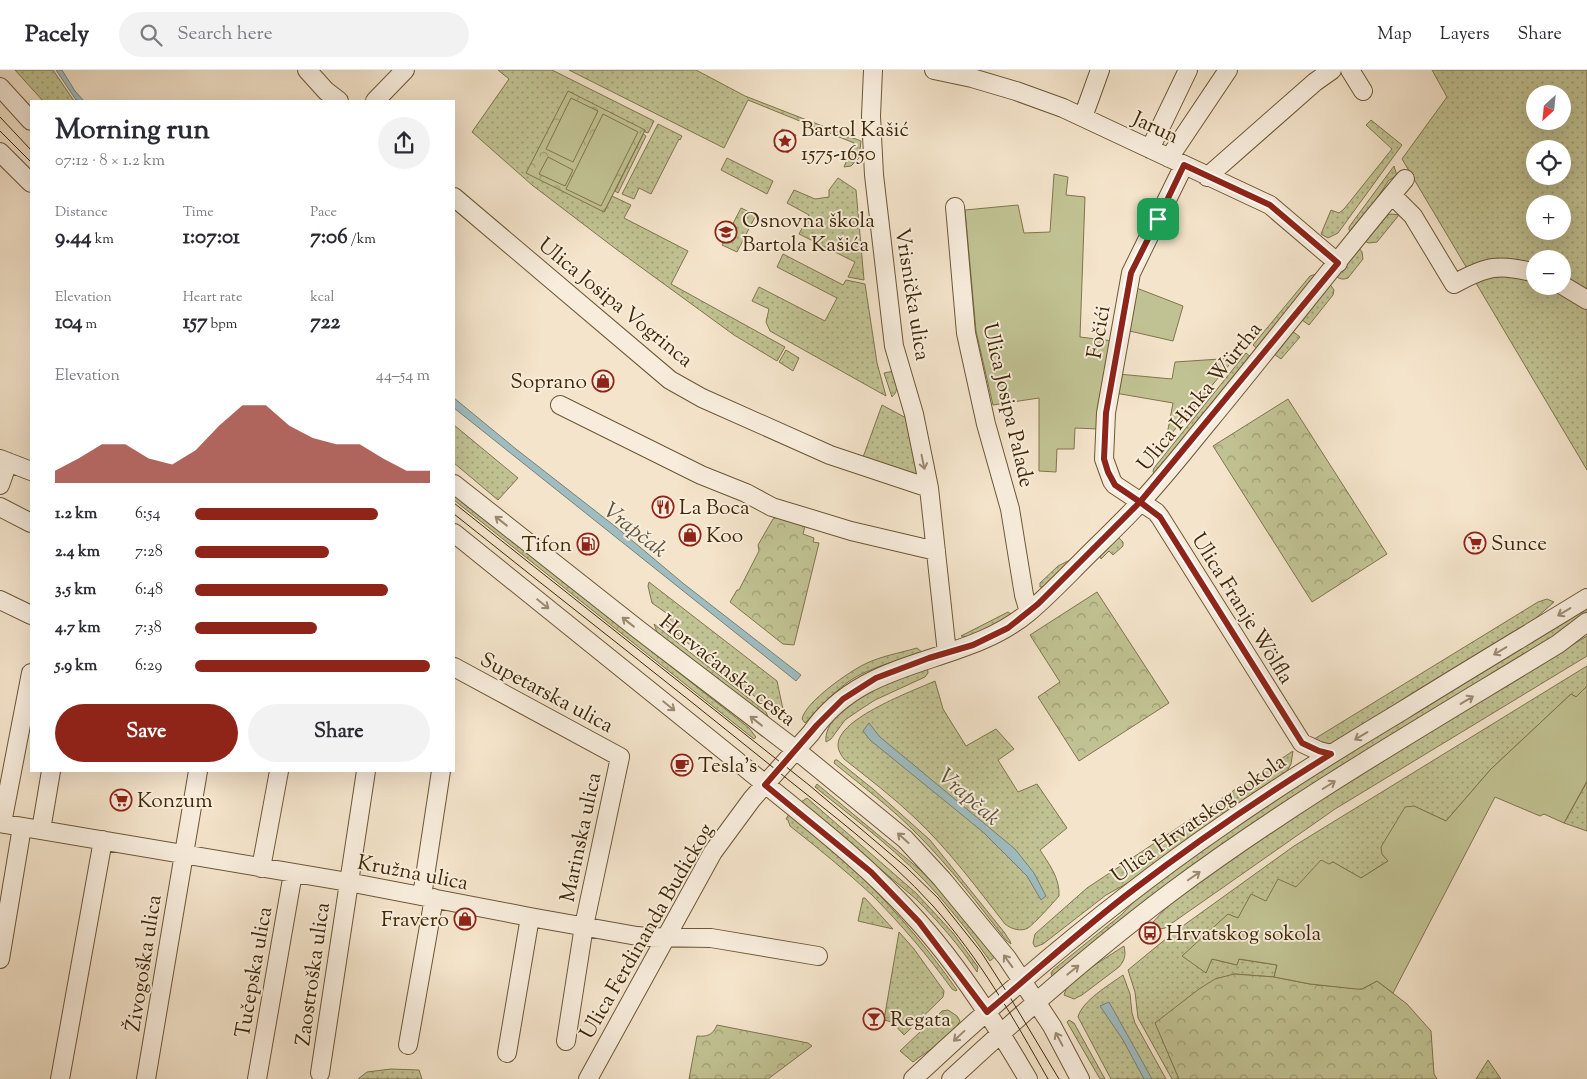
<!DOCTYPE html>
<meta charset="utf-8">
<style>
:root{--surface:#fff;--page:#f2f2f3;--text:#2b2b33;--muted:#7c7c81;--line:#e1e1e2;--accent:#8f2418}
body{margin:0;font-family:"Sorts Mill Goudy",serif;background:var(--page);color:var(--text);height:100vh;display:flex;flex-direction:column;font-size:19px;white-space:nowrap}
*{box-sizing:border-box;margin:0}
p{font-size:16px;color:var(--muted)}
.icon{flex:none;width:28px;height:28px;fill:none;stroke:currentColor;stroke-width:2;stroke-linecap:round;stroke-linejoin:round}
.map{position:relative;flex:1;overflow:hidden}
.details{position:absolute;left:30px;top:30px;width:425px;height:672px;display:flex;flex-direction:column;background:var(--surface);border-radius:0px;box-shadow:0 5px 20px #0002}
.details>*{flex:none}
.needle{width:32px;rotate:207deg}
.controls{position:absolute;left:1526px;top:15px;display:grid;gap:10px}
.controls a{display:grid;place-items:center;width:45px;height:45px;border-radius:50%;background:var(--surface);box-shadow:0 5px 20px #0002;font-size:25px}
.pin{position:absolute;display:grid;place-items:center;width:42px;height:42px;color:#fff;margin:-21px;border-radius:10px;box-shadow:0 2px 8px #0006}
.round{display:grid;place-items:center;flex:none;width:52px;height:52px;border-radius:26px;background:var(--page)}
.overview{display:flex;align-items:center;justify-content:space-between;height:85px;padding:0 25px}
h1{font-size:28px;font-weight:800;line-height:38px}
.figures{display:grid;grid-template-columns:repeat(3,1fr);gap:8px;height:85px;padding:5px 25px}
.figures div{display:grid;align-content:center}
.figures b{font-size:21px;font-weight:800}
.figures small{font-size:14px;font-weight:400}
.figures p{font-size:14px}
.chart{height:140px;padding:10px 25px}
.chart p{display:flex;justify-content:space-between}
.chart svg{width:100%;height:90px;margin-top:5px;fill:var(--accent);opacity:.7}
.button{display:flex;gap:10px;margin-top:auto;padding:10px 25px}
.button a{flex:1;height:58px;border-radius:30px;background:var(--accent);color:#fff;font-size:20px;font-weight:800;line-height:58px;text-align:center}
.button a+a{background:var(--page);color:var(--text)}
ul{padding:0 25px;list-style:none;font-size:16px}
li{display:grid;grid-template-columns:80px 60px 1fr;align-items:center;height:38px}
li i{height:12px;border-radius:6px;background:var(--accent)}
header{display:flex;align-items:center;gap:30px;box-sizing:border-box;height:70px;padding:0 25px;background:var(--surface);border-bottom:1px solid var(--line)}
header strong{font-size:24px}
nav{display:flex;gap:28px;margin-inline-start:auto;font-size:18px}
.search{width:350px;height:45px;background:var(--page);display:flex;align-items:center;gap:12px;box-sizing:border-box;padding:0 18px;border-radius:28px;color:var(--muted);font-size:19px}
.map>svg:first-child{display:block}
</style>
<header>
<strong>Pacely</strong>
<div class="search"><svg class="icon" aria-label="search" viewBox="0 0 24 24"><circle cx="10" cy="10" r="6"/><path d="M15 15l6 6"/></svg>Search here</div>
<nav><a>Map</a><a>Layers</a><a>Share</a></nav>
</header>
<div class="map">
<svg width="1587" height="1009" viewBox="0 0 1587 1009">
<defs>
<pattern id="grass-dots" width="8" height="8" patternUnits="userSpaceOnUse" patternTransform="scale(1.25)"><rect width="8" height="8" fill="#c1c293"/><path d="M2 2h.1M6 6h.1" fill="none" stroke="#9e9e76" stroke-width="1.8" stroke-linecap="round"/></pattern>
<pattern id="forest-crowns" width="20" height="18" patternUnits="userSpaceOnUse" patternTransform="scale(1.25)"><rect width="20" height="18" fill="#c1c293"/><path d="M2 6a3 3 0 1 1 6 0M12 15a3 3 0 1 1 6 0" fill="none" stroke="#9e9e76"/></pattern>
</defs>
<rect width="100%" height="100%" fill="#f4e4cb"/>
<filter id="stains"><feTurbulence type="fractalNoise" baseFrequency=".004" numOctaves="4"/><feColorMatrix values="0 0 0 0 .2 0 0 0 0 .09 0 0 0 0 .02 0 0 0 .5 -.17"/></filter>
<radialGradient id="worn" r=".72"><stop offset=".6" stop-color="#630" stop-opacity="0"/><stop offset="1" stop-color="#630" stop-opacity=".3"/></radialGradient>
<!-- grass -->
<path fill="url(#grass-dots)" stroke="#80754c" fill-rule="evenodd" d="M15,0H53L74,31H43Z
M498,0H552L654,51L648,63L645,62V60L604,142L612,126L631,135L624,148L688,181L671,214L785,277L777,291L734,265L616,179L532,115L472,62L509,9Z
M569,0H696L745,26L861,71L859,88L851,96L844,97L854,73L748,30L724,78Z
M1432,0H1587V224L1563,210L1562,189H1535V200H1468L1402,89L1447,27ZM1535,24H1562V51H1535ZM1535,79H1562V106H1535ZM1535,134H1562V161H1535Z
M1371,50L1402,75L1338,163L1328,168L1321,164L1331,140L1339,143L1344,139L1392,79L1366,55Z
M658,54L682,66L680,70L679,69L651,124L639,118L634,129L622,124Z
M782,59L796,65L788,83L774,76Z
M643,64L646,66L618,123L615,121Z
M727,88L773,111L767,124L721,100Z
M1394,96L1397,106L1389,110L1354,163L1349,160V157Z
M838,108L856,120L864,210L848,207L855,192L799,164L809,145L787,133L794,120L815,129L829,127V120Z
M741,138L756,145L737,182L722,175Z
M1392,144L1399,145L1377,172L1369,173L1364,171L1386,145Z
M1359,178L1362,182L1363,189L1348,208C1343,210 1339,209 1336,206Z
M783,184L843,215L846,210L865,214L877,293L886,326L770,261L766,252L769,239L752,231L759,217L825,251L837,228L777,197Z
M1316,204H1319L1259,280L1253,275L1310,206Z
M1482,205L1535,208V216H1557L1587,235V400L1473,208Z
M1329,213L1334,220L1333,225L1309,255L1302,250Z
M1291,260L1300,267L1281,289L1274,284Z
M786,280L799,288L793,301L779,292Z
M1246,283L1252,288L1155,406L1153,401L1154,398Z
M894,301C896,311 900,320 892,327L884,303Z
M882,335L908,349L922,406L862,390Z
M454,355L518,408L498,430L454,393Z
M454,425L749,658L756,667L754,669L454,430Z
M1117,466L1123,472V476L1113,485L1109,481L1101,489L1100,484Z
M1074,488L1044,517H1040V513L1058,496Z
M649,512L777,611L784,644C770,643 683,569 666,555L672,547L652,533L648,516Z
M1547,529L1554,532L1528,555L1328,676L1311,671L1538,532Z
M1587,537V545L1102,866L1052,906L1051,903L1053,900L1121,845L1144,821L1259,738Z
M1008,542L1011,544L1009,549L968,567L961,566Z
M654,554L766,642L769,649L658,565Z
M1587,566V586L1335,739L1165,858L1160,859L1151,854L1170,834L1277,756L1437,657Z
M917,578L923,583C899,590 875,596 854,608C835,620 820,637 805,653L802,649C805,632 850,601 865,594C881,586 900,583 917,578Z
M927,595L928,603L925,607L875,630L858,641L845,650L831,669L826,672C822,636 901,606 927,595Z
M1587,596V616L1576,627L1571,624L1491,699L1446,751L1414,736L1382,784L1388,791L1361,808L1333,792L1296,818L1266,831L1238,848L1228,845L1206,902L1212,889L1237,895L1238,889L1277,895L1274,907L1234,904L1156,953L1179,1009H1172L1138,948L1135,922L1128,900L1173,863L1294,776Z
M935,611L943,639L966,676L996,659L1014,679L998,690L1018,722L1037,714L1067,758L1040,780C1049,794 1060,808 1059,826C1053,833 1034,854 1028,858C1021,862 1011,859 1005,854C977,818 949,780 915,748C893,727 868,708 844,689C841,685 838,680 838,675C838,648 913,621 935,611Z
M1293,681L1291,694L1286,703L1133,810L1106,825L1043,874L1035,877L1033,873L1035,864L1087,818Z
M835,690H837L873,719L930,770L1004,862L1010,871L1011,874L1006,870C978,834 950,797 918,765C892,738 862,716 834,693Z
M1587,712V761L1564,753Z
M817,714L930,808L997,885L990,891C974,868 956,846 938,825C902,784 857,751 815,717Z
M807,728L916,823L953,863L978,897L977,902C959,875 938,851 916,829L801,732Z
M789,744C807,755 823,771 839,785C883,826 923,871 957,920L956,921L952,919C928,886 901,854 872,825C846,801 818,778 790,756L788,750L786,749Z
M863,828H865L893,859L858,851Z
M899,862L914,879L944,921L943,927L904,965L892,952L884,950Z
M1124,876C1126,885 1125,890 1119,897L1082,925L1074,929L1064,925L1068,914L1073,909Z
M1123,905L1130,924L1132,943L1135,953L1166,1009H1111L1078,947C1082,931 1109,915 1123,905Z
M948,940L957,946L960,951C951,969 928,980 913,992L900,981L942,941Z
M1069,950L1074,953L1105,1009H1100L1067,952Z
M1488,990L1501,1009H1476Z
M391,999L419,1000L422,1009H358L367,1002Z"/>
<!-- forest -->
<path fill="url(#forest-crowns)" stroke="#80754c" d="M568,21L645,60L604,142L526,103Z
M1288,329L1387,484L1312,532L1213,376Z
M777,447L805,456L803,464L814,468L813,472L819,473L794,575L783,574L730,532L737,520H739L759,481L758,475L773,449Z
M1097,522L1169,633L1079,691L1038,627L1060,612L1030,565Z
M1234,904L1274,907L1310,914L1362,919L1377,911L1407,934L1431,961L1434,1004L1437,1009H1179L1155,953L1199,919L1215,909Z
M717,955L808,973L812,976L768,1009H689L697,966C707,967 713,965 717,955Z"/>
<!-- garden -->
<path fill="#c1c293" stroke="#80754c" d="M571,28L598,41L573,92L546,79Z
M603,44L638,62L601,136L566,119Z
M548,87L573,100L565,116L539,104Z
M1054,104L1068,107L1066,125L1085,127L1080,267L1113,271L1099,359L1075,358L1074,379H1057L1056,402L1039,401V328L993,335L976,261L965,140L1018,135L1024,163L1050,162Z
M1134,217L1183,236L1173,271L1125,260Z
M1235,288L1166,370L1173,333L1115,323L1118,304L1172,309L1175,292Z
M1587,616V711L1564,753L1544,744L1540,746L1495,727L1393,923L1377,911L1362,919H1356L1310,914L1274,907L1277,895L1239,889L1237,895L1212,889L1206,903L1182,886L1228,844L1238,848L1251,824L1266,831L1278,809L1296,817L1321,790L1329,794L1333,792L1361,808L1388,791L1382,784L1381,777L1405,737L1414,736L1446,751L1491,699L1571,624L1576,627Z"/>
<!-- water -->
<path fill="#9fbcc0" stroke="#798175" d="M56,0H62L75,21L84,31L76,30Z
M454,328L516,379L616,457L684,514L801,605L796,611L454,338Z
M869,653L880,667L1015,779L1034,803L1046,826L1041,830L1027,806L983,762L870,670L863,661Z
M1109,932L1152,1009H1144L1123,970L1100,936Z"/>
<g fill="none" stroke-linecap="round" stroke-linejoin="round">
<!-- minor casing -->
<g stroke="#6c5736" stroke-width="20">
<path id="minor" d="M307,0L326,21L339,31
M873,0L871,46L874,105L894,276L914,344L929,418L947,583
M934,0L972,8L1016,21L1063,38L1270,135L1338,193
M1350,0L1363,21
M0,17L31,51
M375,31L405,0
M1083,47L1100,0
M1150,79L1188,0
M0,82L31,113
M1169,88L1228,0
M1184,95L1131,203L1106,343L1104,389L1112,411L1115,415L1156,442L1160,447L1302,673L1319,681L1331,684
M1207,107L1315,12L1332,0
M1392,125L1413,146L1454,214C1486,196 1499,193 1535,203
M454,127L670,310L702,328L830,385L929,418
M955,137L966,263L986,354L1010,439L1024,525L1029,542
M1562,215L1587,230
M560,335L701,405L746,423L772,437L851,461L936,481
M0,389L31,401
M454,414L639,560L796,680L905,769L942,809L1007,888L1052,956L1080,1009
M0,415L8,392
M0,437L31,453
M454,463C547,538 639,612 732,687C796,740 863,789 918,851C961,899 996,954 1028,1009
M0,530L31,545
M454,597L620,687L584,856L566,971
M0,753L348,812L530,847L637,866L647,867L711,868L818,886
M2,753L31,603
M41,760L51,701
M261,798L279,701
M422,826L441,701
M0,889L22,757
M408,975L434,828
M507,983L530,847
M320,1003L366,701
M60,1009L103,770
M146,1009L198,701
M257,1009L293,803
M588,1009L713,782L752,729L811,663C864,584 962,598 1029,542C1048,526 1065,508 1083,490C1101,472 1119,455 1136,437C1162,410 1185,380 1209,351C1275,271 1338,189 1405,109
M913,1009C1011,917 1115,829 1226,753C1283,713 1342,677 1402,641C1463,603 1525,566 1587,528
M951,1009C1021,944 1093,881 1170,823C1293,731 1427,654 1558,574L1587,552"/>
</g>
<!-- minor -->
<use href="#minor" stroke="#f8eddd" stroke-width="18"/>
<!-- tram -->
<path stroke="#3f2805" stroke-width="1" d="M0,47L31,80
M0,61L31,92
M454,433L809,715L906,797L938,828L981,882L1008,924L1059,1009
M454,444C559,528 665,610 770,695C825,740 885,783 933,836C980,889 1013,947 1048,1009"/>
</g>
<!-- one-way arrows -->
<defs><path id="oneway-shaft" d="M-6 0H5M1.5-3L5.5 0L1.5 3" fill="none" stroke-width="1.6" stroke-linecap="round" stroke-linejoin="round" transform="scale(1.25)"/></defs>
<g stroke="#9c8a71">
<use href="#oneway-shaft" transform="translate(923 392) rotate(78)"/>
<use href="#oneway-shaft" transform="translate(501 451) rotate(-142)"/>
<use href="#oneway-shaft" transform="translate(543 534) rotate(39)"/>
<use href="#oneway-shaft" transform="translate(1564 542) rotate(149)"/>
<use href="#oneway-shaft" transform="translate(628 552) rotate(-142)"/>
<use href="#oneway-shaft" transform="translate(1500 581) rotate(149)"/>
<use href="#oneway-shaft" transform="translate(1467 630) rotate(-31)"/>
<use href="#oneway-shaft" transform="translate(669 636) rotate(39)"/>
<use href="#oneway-shaft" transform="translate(756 651) rotate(-142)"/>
<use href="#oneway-shaft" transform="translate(1361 666) rotate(149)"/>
<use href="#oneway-shaft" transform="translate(1329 715) rotate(-32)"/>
<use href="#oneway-shaft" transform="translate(903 768) rotate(-138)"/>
<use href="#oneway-shaft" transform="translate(1194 806) rotate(-35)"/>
<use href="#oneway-shaft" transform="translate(1008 891) rotate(-126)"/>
<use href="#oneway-shaft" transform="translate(1073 900) rotate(-39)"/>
<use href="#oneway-shaft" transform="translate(959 966) rotate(137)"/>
<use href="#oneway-shaft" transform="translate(1059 969) rotate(-118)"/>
</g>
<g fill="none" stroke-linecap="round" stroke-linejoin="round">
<!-- route casing -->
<g stroke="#fff" stroke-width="10">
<path id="route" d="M1158,149L1131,203L1106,343L1104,389L1108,402L1115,415L1140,432L1038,534L1008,558L973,575L929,588L876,608L843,629L817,655L765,715L871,802L919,852L987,942C1036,901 1083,858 1133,820C1197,771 1263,726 1331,684L1319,681L1302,673L1160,447L1140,432L1338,193L1270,135L1184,95L1158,149"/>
</g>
<!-- route -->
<use href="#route" stroke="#8f2418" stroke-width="6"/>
</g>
<!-- icons -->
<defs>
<g id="sight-ring" transform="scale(1.125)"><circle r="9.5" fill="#f8eddd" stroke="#8f2418" stroke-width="1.5"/><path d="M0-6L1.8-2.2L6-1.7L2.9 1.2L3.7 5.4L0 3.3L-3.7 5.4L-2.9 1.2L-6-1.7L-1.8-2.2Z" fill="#8f2418"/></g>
<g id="school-ring" transform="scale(1.125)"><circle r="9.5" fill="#f8eddd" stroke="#8f2418" stroke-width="1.5"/><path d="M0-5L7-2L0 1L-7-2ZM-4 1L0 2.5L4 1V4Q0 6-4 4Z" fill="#8f2418"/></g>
<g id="shop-ring" transform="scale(1.125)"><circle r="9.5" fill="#f8eddd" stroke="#8f2418" stroke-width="1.5"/><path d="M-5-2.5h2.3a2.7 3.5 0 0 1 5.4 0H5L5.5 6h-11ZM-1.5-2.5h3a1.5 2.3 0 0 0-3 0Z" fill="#8f2418"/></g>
<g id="restaurant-ring" transform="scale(1.125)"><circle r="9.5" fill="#f8eddd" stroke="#8f2418" stroke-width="1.5"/><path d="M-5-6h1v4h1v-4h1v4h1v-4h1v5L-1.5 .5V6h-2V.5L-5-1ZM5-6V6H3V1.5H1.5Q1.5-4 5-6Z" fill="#8f2418"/></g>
<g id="supermarket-ring" transform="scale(1.125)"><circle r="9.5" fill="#f8eddd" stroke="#8f2418" stroke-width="1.5"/><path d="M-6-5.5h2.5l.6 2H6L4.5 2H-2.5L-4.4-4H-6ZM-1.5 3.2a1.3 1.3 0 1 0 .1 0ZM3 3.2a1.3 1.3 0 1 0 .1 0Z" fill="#8f2418"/></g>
<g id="fuel-ring" transform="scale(1.125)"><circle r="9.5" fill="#f8eddd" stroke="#8f2418" stroke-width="1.5"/><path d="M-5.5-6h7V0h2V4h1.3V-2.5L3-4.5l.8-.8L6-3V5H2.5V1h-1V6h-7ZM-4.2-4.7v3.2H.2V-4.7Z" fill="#8f2418"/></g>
<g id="cafe-ring" transform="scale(1.125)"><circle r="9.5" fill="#f8eddd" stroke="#8f2418" stroke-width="1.5"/><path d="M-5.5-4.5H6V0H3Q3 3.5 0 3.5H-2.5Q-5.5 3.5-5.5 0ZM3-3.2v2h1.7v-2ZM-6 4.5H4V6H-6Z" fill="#8f2418"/></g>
<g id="bus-ring" transform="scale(1.125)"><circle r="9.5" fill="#f8eddd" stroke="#8f2418" stroke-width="1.5"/><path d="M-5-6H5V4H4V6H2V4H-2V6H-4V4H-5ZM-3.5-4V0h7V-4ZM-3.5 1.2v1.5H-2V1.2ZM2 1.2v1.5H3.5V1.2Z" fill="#8f2418"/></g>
<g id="bar-ring" transform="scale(1.125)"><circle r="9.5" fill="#f8eddd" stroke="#8f2418" stroke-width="1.5"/><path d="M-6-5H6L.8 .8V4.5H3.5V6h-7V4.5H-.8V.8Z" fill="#8f2418"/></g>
</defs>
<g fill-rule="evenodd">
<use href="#sight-ring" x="785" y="71"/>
<use href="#school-ring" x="726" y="162"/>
<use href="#shop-ring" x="603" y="311"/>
<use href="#restaurant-ring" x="663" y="437"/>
<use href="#shop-ring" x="690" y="465"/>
<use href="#supermarket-ring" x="1475" y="473"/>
<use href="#fuel-ring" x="588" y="474"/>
<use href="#cafe-ring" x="682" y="695"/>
<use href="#supermarket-ring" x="121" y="730"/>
<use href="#shop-ring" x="465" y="849"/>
<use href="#bus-ring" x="1150" y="863"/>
<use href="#bar-ring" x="874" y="949"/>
</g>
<g text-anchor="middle" stroke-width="4" stroke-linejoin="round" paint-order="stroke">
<!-- street labels -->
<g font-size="21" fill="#3f2805" stroke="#f8eddd">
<text transform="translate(1156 57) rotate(25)" y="7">Jarun</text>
<text transform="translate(913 224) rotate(81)" y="7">Vrisnička ulica</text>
<text transform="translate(616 232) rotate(39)" y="7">Ulica Josipa Vogrinca</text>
<text transform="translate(1098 262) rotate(-80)" y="7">Fočići</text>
<text transform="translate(1199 326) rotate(-51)" y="7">Ulica Hinka Würtha</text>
<text transform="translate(1009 335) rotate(77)" y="7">Ulica Josipa Palade</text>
<text transform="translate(1243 538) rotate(58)" y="7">Ulica Franje Wölfla</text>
<text transform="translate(728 600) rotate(38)" y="7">Horvaćanska cesta</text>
<text transform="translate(547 622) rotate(28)" y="7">Supetarska ulica</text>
<text transform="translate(1198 748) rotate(-35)" y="7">Ulica Hrvatskog sokola</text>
<text transform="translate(580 767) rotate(-78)" y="7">Marinska ulica</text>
<text transform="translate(413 802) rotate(11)" y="7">Kružna ulica</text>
<text transform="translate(646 861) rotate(-60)" y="7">Ulica Ferdinanda Budickog</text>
<text transform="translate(143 893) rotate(-81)" y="7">Živogoška ulica</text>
<text transform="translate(253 902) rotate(-80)" y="7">Tučepska ulica</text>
<text transform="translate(312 904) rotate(-82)" y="7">Zaostroška ulica</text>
</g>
<!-- poi labels -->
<g font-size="21" fill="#3f2805" stroke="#f8eddd" text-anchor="start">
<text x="801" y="66">Bartol Kašić<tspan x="801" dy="24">1575-1650</tspan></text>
<text x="742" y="157">Osnovna škola<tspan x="742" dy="24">Bartola Kašića</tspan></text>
<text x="587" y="318" text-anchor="end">Soprano</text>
<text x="679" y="444">La Boca</text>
<text x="706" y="472">Koo</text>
<text x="1491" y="480">Sunce</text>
<text x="572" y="481" text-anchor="end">Tifon</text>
<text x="698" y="702">Tesla's</text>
<text x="137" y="737">Konzum</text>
<text x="449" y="856" text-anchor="end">Fravero</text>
<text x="1166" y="870">Hrvatskog sokola</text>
<text x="890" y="956">Regata</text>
</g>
<!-- water labels -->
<g font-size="22" font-style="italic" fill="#5c543d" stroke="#f8eddd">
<text transform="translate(636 459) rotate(38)" y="8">Vrapčak</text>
<text transform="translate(970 726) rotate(41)" y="8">Vrapčak</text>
</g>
</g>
<rect width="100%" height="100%" filter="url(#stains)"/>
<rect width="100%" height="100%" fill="url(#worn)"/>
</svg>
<div class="controls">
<a><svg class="needle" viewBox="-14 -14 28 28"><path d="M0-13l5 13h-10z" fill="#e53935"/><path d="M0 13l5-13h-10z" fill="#7c7c81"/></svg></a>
<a><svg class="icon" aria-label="locate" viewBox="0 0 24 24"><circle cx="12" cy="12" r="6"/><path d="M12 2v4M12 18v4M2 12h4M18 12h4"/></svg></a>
<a>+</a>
<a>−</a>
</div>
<div class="pin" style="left:1158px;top:149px;background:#1e9e55"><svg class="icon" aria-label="arrive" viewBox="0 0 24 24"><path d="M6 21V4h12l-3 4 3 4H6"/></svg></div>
<section class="details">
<div class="overview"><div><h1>Morning run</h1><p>07:12 · 8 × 1.2 km</p></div><a class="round"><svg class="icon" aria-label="share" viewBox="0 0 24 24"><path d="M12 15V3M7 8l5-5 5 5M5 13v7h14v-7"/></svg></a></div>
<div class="figures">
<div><p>Distance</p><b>9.44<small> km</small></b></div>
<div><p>Time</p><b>1:07:01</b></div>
<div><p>Pace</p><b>7:06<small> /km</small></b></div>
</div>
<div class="figures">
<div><p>Elevation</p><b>104<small> m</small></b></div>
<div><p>Heart rate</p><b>157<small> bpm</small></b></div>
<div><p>kcal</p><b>722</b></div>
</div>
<div class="chart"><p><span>Elevation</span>44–54 m</p>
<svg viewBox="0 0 160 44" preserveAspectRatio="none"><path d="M0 44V38L10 32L20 25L30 25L40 32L50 35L60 28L70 16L80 6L90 6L100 16L110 22L120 25L130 25L140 32L150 38L160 38V44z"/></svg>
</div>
<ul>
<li><b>1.2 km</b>6:54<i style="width:78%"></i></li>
<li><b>2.4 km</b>7:28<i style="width:57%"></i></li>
<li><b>3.5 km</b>6:48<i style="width:82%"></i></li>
<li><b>4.7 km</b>7:38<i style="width:52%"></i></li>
<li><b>5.9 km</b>6:29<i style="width:100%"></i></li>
</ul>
<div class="button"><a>Save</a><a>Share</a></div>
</section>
</div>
